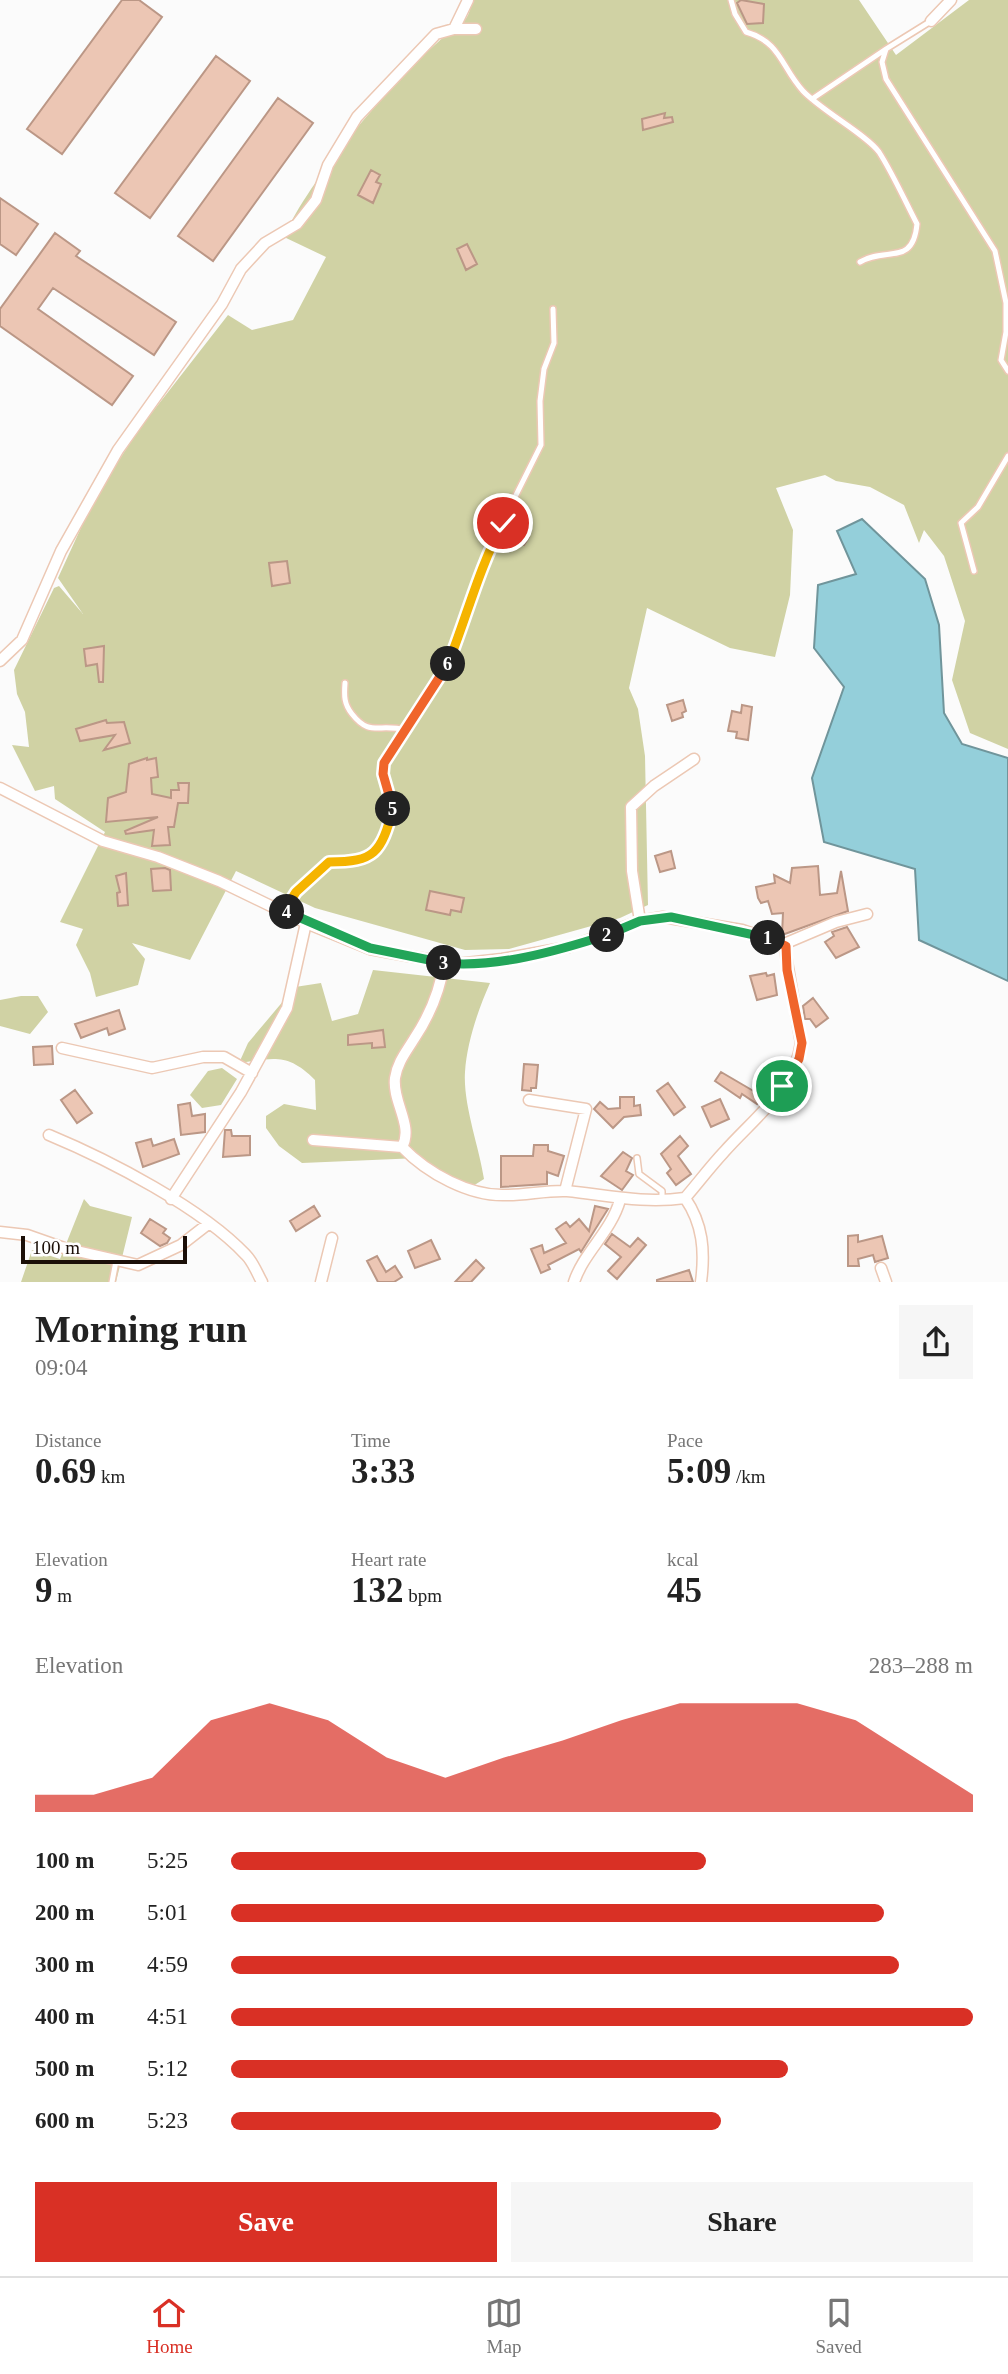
<!DOCTYPE html>
<meta charset="utf-8">
<style>
:root{--surface:#fff;--page:#f6f6f6;--text:#222;--muted:#767676;--line:#e0e0e0;--accent:#d93025}
body{margin:0;font-family:"Times New Roman",serif;background:var(--page);color:var(--text);height:100vh;display:flex;flex-direction:column;font-size:26px;white-space:nowrap}
*{box-sizing:border-box;margin:0}
p{font-size:23px;color:var(--muted)}
.icon{flex:none;width:38px;height:38px;fill:none;stroke:currentColor;stroke-width:2;stroke-linecap:round;stroke-linejoin:round}
.map{position:relative;height:1282px;overflow:hidden}
.details{display:flex;flex-direction:column;background:var(--surface);flex:1}
.details>*{flex:none}
.scale{position:absolute;left:21px;bottom:18px;width:166px;box-sizing:border-box;padding-left:7px;border:4px solid #1b0f08;border-top:0;font-size:19px;line-height:24px;white-space:nowrap;color:#1b0f08;-webkit-text-stroke:5px #fff;paint-order:stroke}
.pin{position:absolute;display:grid;place-items:center;width:60px;height:60px;color:#fff;margin:-30px;border:4px solid #fff;border-radius:50%;box-shadow:0 2px 7px #0007}
.km{position:absolute;width:35px;height:35px;margin:-18px;border-radius:50%;background:#222;color:#fff;font-size:19px;line-height:35px;text-align:center}
.round{display:grid;place-items:center;flex:none;width:74px;height:74px;border-radius:0px;background:var(--page)}
.head{display:flex;align-items:center;justify-content:space-between;height:119px;padding:0 35px}
h1{font-size:38px;font-weight:700;line-height:52px}
.metrics{display:grid;grid-template-columns:repeat(3,1fr);gap:10px;height:119px;padding:7px 35px}
.metrics div{display:grid;align-content:center}
.metrics b{font-size:35px;font-weight:700}
.metrics small{font-size:19px;font-weight:400}
.metrics p{font-size:19px}
.chart{height:196px;padding:14px 35px}
.chart p{display:flex;justify-content:space-between}
.chart svg{width:100%;height:126px;margin-top:7px;fill:var(--accent);opacity:.7}
.action{display:flex;gap:14px;margin-top:auto;padding:14px 35px}
.action a{flex:1;height:80px;border-radius:0px;background:var(--accent);color:#fff;font-size:28px;font-weight:700;line-height:80px;text-align:center}
.action a+a{background:var(--page);color:var(--text)}
ul{padding:0 35px;list-style:none;font-size:23px}
li{display:grid;grid-template-columns:112px 84px 1fr;align-items:center;height:52px}
li i{height:18px;border-radius:9px;background:var(--accent)}
.tabs{display:flex;justify-content:space-around;align-items:center;height:98px;border-top:2px solid var(--line);background:var(--surface);font-size:19px;color:var(--muted)}
.tabs a{display:grid;justify-items:center;gap:4px}
.tabs .selected{color:var(--accent)}
.map>svg:first-child{display:block}
</style>
<div class="map">
<svg width="1008" height="1282" viewBox="0 0 1008 1282">
<rect width="100%" height="100%" fill="#fbfbfb"/>
<!-- green -->
<path fill="#d0d2a4" d="M471,0H859L896,55L969,0H1008V749L970,733L952,680L965,621L944,556L924,530L919,543L904,505L870,487L836,481L825,475L776,488L793,530L790,595L775,657L730,648L647,608L629,688L638,709L645,756L648,905L620,918L509,949L465,950L315,908L236,871L190,960L132,943L145,959L138,985L96,997L90,973L76,945L83,929L60,922L105,832L55,799L54,786L35,791L12,745L29,747L25,712L17,694L14,670L54,588L59,586L83,614L58,578L96,495L140,428L228,315L252,330L293,320L326,257L284,237C308,181 390,84 437,43C453,28 471,25 471,0Z
M373,970L490,983C478,1010 467,1042 465,1072C463,1105 479,1146 484,1179L473,1186L448,1178L419,1158L302,1163L279,1146L266,1128V1116L284,1104L316,1110L315,1080C288,1053 275,1058 239,1063L248,1043L295,987L321,983L332,1021L358,1014Z
M21,996H38L48,1012L30,1034L0,1026V1000Z
M222,1068L237,1079L221,1105L202,1108L190,1095L208,1071Z
M84,1199L90,1206L132,1217L116,1282H21L32,1250L60,1259Z"/>
<!-- water -->
<path fill="#94cfda" stroke="#70959b" stroke-width="2" d="M862,519L925,579L939,625L944,713L962,744L1008,758V981L919,940L915,869L824,842L812,778L844,687L814,648L818,585L856,574L837,531Z"/>
<!-- building -->
<path fill="#ecc6b4" stroke="#bb9786" stroke-width="2" d="M122,0H139L162,17L62,154L27,129Z
M741,0L764,4L763,23L747,24L737,3Z
M216,56L250,81L150,218L115,193Z
M278,98L313,123L213,261L178,236Z
M665,113L664,118L672,117L673,122L643,130L642,119Z
M371,170L380,175L376,182L381,184L373,203L358,195Z
M0,198L38,224L16,255L0,244Z
M55,233L80,251L76,256L176,322L154,355L53,288L38,309L133,376L112,405L0,326V309Z
M467,244L477,264L466,270L457,249Z
M509,525L529,537L524,545L519,542L517,545L503,536Z
M287,561L290,583L272,586L269,563Z
M104,646L103,682H99L97,664L86,666L84,649Z
M683,700L686,711L682,713L683,717L672,721L667,705Z
M742,705L752,707L748,740L736,738L737,732L728,731L732,711L741,713Z
M106,720L107,723L124,722L130,743L104,750L115,735L80,741L76,729Z
M147,758V760L156,758L158,777L151,778L152,794L171,798V790H179L178,783H189L188,803H178L174,827H168L170,845L152,846L154,830L126,834L125,831L158,817L106,822L108,798L126,792L129,764Z
M671,851L675,868L660,872L655,856Z
M818,866L820,895L837,893L841,871L848,911L782,935L783,913L772,914L768,901L761,903L758,898L756,887L775,883L774,875L790,883L792,868Z
M165,868L170,870L171,890L153,891L151,869Z
M126,873L128,905L118,906L117,893L120,892L116,876Z
M430,891L464,898L461,912L451,910L450,915L426,910Z
M847,927L859,947L836,958L825,942L834,936L832,932Z
M766,973L767,976L774,974L777,995L757,1000L750,976Z
M813,998L828,1018L816,1027L810,1019H805L803,1006Z
M119,1010L125,1029L109,1035L107,1028L81,1038L75,1024Z
M383,1030L385,1047L372,1048V1043L348,1045V1035Z
M52,1046L53,1064L34,1065L33,1047Z
M524,1064L538,1065L536,1088H531V1091L522,1090Z
M721,1072L762,1096L757,1104L742,1094L740,1098L715,1081Z
M668,1083L685,1107L674,1115L657,1091Z
M75,1090L92,1113L77,1123L61,1100Z
M620,1097H634V1106L640,1105L641,1115L624,1117L613,1128L594,1109L600,1102L608,1109L620,1108Z
M720,1099L729,1119L711,1127L702,1107Z
M190,1103L192,1116L205,1114V1132L181,1135L178,1105Z
M225,1130H231L232,1136H250V1155L223,1157Z
M680,1136L688,1146L678,1156L691,1174L676,1185L667,1173L671,1169L661,1154Z
M151,1139L153,1146L174,1139L179,1154L143,1167L136,1143Z
M534,1145H548V1151L564,1156L558,1176L547,1172V1184L501,1187V1156H533Z
M623,1152L632,1158L626,1171L633,1175L622,1190L601,1176Z
M314,1206L320,1216L296,1231L290,1221Z
M595,1206L608,1209L581,1252L579,1249L548,1265L550,1269L541,1273L531,1249L542,1245L544,1253L566,1243L556,1229L566,1222L570,1227L579,1219L589,1231Z
M150,1219L166,1229L163,1233L170,1238L167,1243L160,1246L141,1233Z
M612,1234L630,1247L638,1238L646,1245L617,1279L608,1271L621,1257L605,1244Z
M858,1235V1242L882,1236L888,1258L875,1262L873,1255L858,1259L859,1266H848V1236Z
M431,1240L440,1259L415,1268L408,1251Z
M377,1256L386,1272L395,1266L402,1277L394,1282H378L367,1261Z
M476,1260L484,1268L471,1282H455Z
M689,1270L693,1282H657V1280Z"/>
<g fill="none" stroke-linecap="round" stroke-linejoin="round">
<!-- service casing -->
<g stroke="#ecc8b4" stroke-width="8">
<path id="service" d="M731,0L735,14L746,32C781,42 781,67 803,91C822,111 867,135 879,152C893,174 905,201 917,224C913,267 886,246 860,262
M931,21L886,49L882,62L886,79L995,251L1006,303V332L1001,360L1008,371
M812,99L886,49
M974,571L961,523L978,507L1008,456
M345,683C344,696 344,704 352,714C370,737 378,723 406,730
M284,911L296,892L329,862C363,862 376,862 387,827C389,820 393,813 392,806C389,791 382,779 385,763L444,675L475,596L477,579L486,555L541,445L540,401L544,369L554,343L553,309
M637,1158L639,1174L662,1191V1201
M112,1282L116,1261"/>
</g>
<!-- minor casing -->
<g stroke="#ecc8b4" stroke-width="13">
<path id="minor" d="M931,21L951,0
M454,29L468,0
M0,661L22,640L61,551L118,450L222,304L241,269L265,243L297,224L316,200L328,165L357,117L436,34L454,29H476
M0,788L103,841L158,857L219,881L306,923L370,949L408,956L457,964L502,959L569,947L640,921L663,917L742,930L784,944L836,922L867,914
M640,921L632,871L631,807L654,786L694,759
M62,1048L152,1068L203,1057H224L252,1073
M529,1100L586,1109L565,1191
M49,1135C109,1160 202,1208 246,1255C253,1262 257,1273 262,1282
M313,1140L402,1147C414,1126 392,1102 395,1078C397,1063 406,1052 414,1039C430,1015 440,992 444,963
M402,1147C427,1173 470,1197 507,1195C527,1195 547,1190 567,1191C607,1195 643,1204 685,1198
M171,1199L241,1092L287,1008L306,923
M0,1232L27,1235L64,1248L138,1265L181,1245L208,1224
M881,1268L886,1282
M321,1282L332,1238
M574,1282C584,1252 611,1232 620,1200
M701,1282C705,1251 703,1224 685,1198C698,1183 710,1167 724,1152C753,1119 795,1089 801,1043L784,944"/>
</g>
<!-- service -->
<use href="#service" stroke="#fff" stroke-width="5"/>
<!-- minor -->
<use href="#minor" stroke="#fff" stroke-width="10"/>
</g>
<g fill="none" stroke-linecap="round" stroke-linejoin="round">
<!-- split-1 casing -->
<g stroke="#fff" stroke-width="14">
<path id="split-1" d="M768,938L786,946L787,970L802,1043L799,1059L782,1086"/>
</g>
<!-- split-2 casing -->
<g stroke="#fff" stroke-width="14">
<path id="split-2" d="M607,935L640,921L671,917L768,938"/>
</g>
<!-- split-3 casing -->
<g stroke="#fff" stroke-width="14">
<path id="split-3" d="M444,963C497,968 557,951 607,935"/>
</g>
<!-- split-4 casing -->
<g stroke="#fff" stroke-width="14">
<path id="split-4" d="M287,912L370,948L444,963"/>
</g>
<!-- split-5 casing -->
<g stroke="#fff" stroke-width="14">
<path id="split-5" d="M287,912L284,911L296,892L329,862C375,862 381,853 393,809"/>
</g>
<!-- split-6 casing -->
<g stroke="#fff" stroke-width="14">
<path id="split-6" d="M393,809L383,774L384,763L448,664"/>
</g>
<!-- split-7 casing -->
<g stroke="#fff" stroke-width="14">
<path id="split-7" d="M448,664C467,616 479,568 503,523"/>
</g>
<!-- split-1 -->
<use href="#split-1" stroke="#f0652b" stroke-width="9"/>
<!-- split-2 -->
<use href="#split-2" stroke="#22a559" stroke-width="9"/>
<!-- split-3 -->
<use href="#split-3" stroke="#22a559" stroke-width="9"/>
<!-- split-4 -->
<use href="#split-4" stroke="#22a559" stroke-width="9"/>
<!-- split-5 -->
<use href="#split-5" stroke="#f5b400" stroke-width="9"/>
<!-- split-6 -->
<use href="#split-6" stroke="#f0652b" stroke-width="9"/>
<!-- split-7 -->
<use href="#split-7" stroke="#f5b400" stroke-width="9"/>
</g>
</svg>
<div class="scale">100 m</div>
<div class="pin" style="left:782px;top:1086px;background:#1e9e55"><svg class="icon" aria-label="arrive" viewBox="0 0 24 24"><path d="M6 21V4h12l-3 4 3 4H6"/></svg></div>
<div class="pin" style="left:503px;top:523px;background:#d93025"><svg class="icon" aria-label="check" viewBox="0 0 24 24"><path d="M5 12l5 5 9-10"/></svg></div>
<b class="km" style="left:768px;top:938px">1</b>
<b class="km" style="left:607px;top:935px">2</b>
<b class="km" style="left:444px;top:963px">3</b>
<b class="km" style="left:287px;top:912px">4</b>
<b class="km" style="left:393px;top:809px">5</b>
<b class="km" style="left:448px;top:664px">6</b>
</div>
<section class="details">
<div class="head"><div><h1>Morning run</h1><p>09:04</p></div><a class="round"><svg class="icon" aria-label="share" viewBox="0 0 24 24"><path d="M12 15V3M7 8l5-5 5 5M5 13v7h14v-7"/></svg></a></div>
<div class="metrics">
<div><p>Distance</p><b>0.69<small> km</small></b></div>
<div><p>Time</p><b>3:33</b></div>
<div><p>Pace</p><b>5:09<small> /km</small></b></div>
</div>
<div class="metrics">
<div><p>Elevation</p><b>9<small> m</small></b></div>
<div><p>Heart rate</p><b>132<small> bpm</small></b></div>
<div><p>kcal</p><b>45</b></div>
</div>
<div class="chart"><p><span>Elevation</span>283–288 m</p>
<svg viewBox="0 0 160 44" preserveAspectRatio="none"><path d="M0 44V38L10 38L20 32L30 12L40 6L50 12L60 25L70 32L80 25L90 19L100 12L110 6L120 6L130 6L140 12L150 25L160 38V44z"/></svg>
</div>
<ul>
<li><b>100 m</b>5:25<i style="width:64%"></i></li>
<li><b>200 m</b>5:01<i style="width:88%"></i></li>
<li><b>300 m</b>4:59<i style="width:90%"></i></li>
<li><b>400 m</b>4:51<i style="width:100%"></i></li>
<li><b>500 m</b>5:12<i style="width:75%"></i></li>
<li><b>600 m</b>5:23<i style="width:66%"></i></li>
</ul>
<div class="action"><a>Save</a><a>Share</a></div>
</section>
<nav class="tabs">
<a class="selected"><svg class="icon" aria-label="home" viewBox="0 0 24 24"><path d="M3 11l9-7 9 7M6 9v11h12V9"/></svg>Home</a>
<a><svg class="icon" aria-label="map" viewBox="0 0 24 24"><path d="M3 6l6-2 6 2 6-2v14l-6 2-6-2-6 2zM9 4v14M15 6v14"/></svg>Map</a>
<a><svg class="icon" aria-label="saved" viewBox="0 0 24 24"><path d="M7 4h10v16l-5-4-5 4z"/></svg>Saved</a>
</nav>
